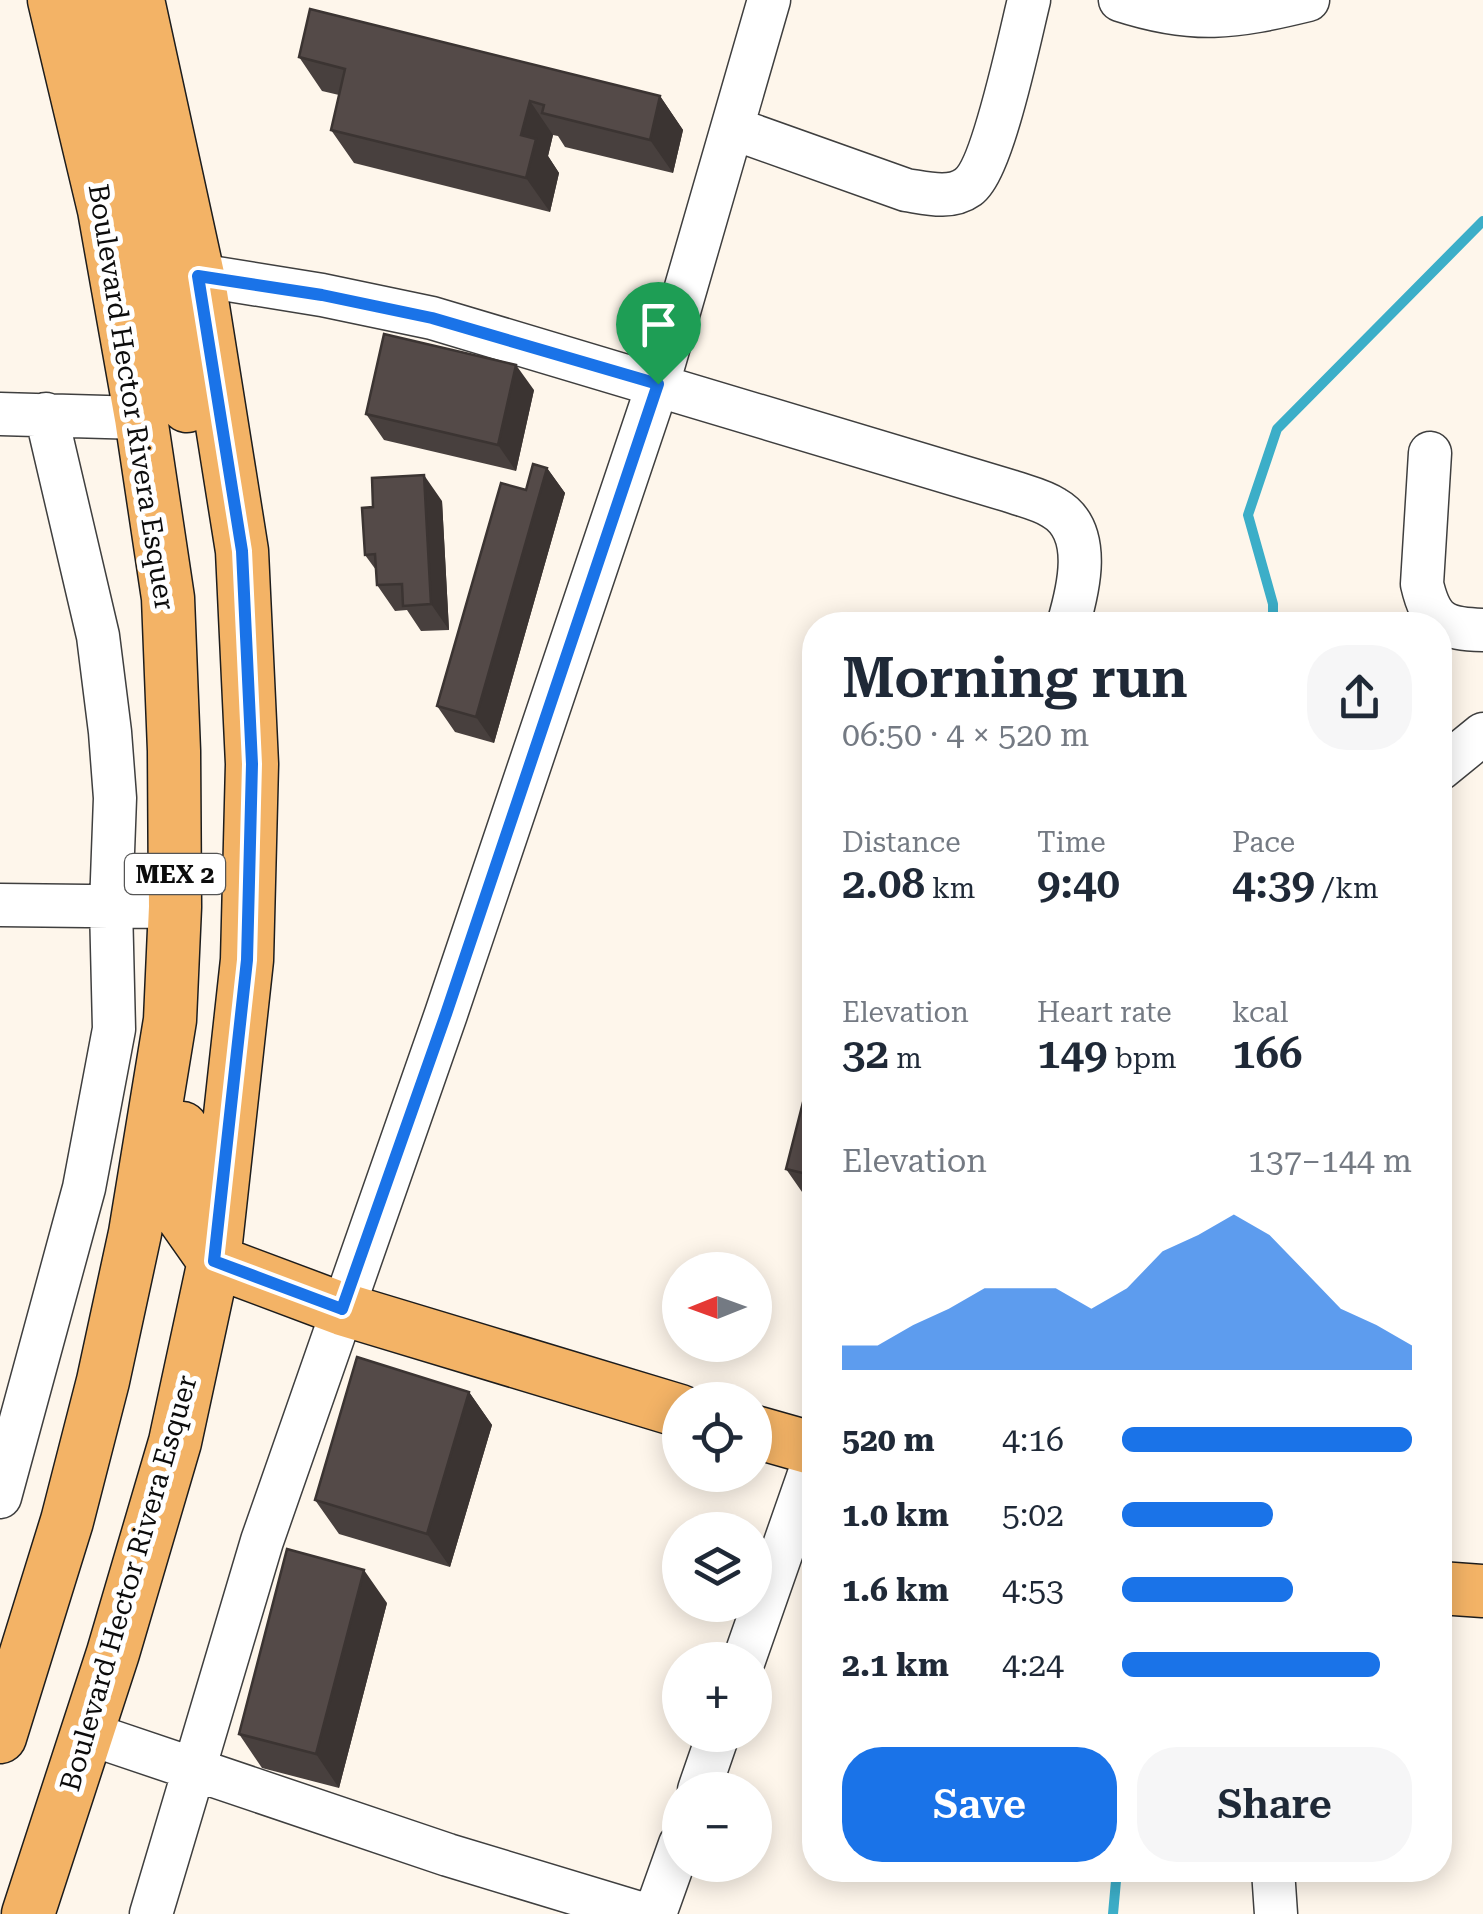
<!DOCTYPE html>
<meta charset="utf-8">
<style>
:root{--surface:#fff;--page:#f6f6f7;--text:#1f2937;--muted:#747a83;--accent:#1a73e8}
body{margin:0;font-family:"Roboto Serif",serif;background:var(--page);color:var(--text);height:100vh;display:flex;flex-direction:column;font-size:38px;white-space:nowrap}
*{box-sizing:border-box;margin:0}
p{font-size:32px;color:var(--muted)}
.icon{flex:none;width:55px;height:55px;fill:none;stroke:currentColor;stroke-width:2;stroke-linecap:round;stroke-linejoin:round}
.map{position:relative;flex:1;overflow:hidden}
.panel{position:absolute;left:802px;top:612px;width:650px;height:1270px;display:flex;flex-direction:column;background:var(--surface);border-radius:40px;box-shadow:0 5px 25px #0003}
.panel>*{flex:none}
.needle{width:65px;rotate:269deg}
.controls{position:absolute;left:662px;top:1252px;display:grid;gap:20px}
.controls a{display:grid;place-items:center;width:110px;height:110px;border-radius:50%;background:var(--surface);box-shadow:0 5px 25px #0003;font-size:50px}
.pin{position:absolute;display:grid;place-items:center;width:85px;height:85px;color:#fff;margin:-102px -42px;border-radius:50% 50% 50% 0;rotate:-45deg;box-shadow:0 0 10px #0007}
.pin .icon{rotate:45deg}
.round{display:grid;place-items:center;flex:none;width:105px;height:105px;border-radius:40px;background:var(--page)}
.summary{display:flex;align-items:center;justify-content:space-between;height:170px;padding:0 40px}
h1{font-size:55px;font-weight:600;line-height:75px}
.figures{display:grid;grid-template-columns:repeat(3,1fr);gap:15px;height:170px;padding:10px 40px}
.figures div{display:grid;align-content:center}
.figures b{font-size:42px;font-weight:600}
.figures small{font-size:28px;font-weight:400}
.figures p{font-size:28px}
.chart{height:280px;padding:20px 40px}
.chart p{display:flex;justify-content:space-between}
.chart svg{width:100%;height:180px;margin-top:10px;fill:var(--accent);opacity:.7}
.action{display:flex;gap:20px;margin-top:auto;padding:20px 40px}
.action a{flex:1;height:115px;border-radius:40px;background:var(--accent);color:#fff;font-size:40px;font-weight:600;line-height:115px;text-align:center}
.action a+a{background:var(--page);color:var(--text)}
ul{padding:0 40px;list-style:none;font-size:32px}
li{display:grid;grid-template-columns:160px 120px 1fr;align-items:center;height:75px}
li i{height:25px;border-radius:12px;background:var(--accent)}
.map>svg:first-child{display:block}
</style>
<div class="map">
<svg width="1483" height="1914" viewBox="0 0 1483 1914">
<rect width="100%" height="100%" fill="#fef6eb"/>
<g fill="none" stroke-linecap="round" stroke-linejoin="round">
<!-- stream -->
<path stroke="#3caec8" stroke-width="10" d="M1273,625V604L1248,515L1277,429L1483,221
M1113,1914L1117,1870"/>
<!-- minor casing -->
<g stroke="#3f3f3f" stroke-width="45">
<path id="minor" d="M1120,0C1194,24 1234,18 1308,0
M732,128L906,190C926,193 950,200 968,187C993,169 1020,36 1029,0
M198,275L322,295L432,318L1010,491C1024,496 1042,500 1054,508C1094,531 1078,591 1068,625
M0,414L141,418
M1430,453L1422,584C1431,623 1444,629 1483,630
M1440,769L1483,734
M0,905L175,907
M0,1497L84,1188L114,1029L111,906L115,798L110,732L98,636L46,414
M744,1660L815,1457
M87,1733L448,1855L643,1914
M699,1790L718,1735
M1273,1870L1276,1914
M151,1914L262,1541L446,1014L658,384L769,0
M655,1914L680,1844"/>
</g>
<!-- major casing -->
<g stroke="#1d1d1d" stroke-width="55">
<path id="major" d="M98,0C132,134 155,271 187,406
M182,1128L178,1197L183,1217L214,1261L342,1309L680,1411
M755,1432L815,1449
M1440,1588L1483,1591
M0,1737L67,1521L103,1381L135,1233L170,1020L175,907L174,751L168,598L141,418L104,210L54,0
M28,1914L113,1653L175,1442L214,1261L247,960L252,764L242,551L198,275L138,0"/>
</g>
<!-- minor -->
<use href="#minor" stroke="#fff" stroke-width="42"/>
<!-- major -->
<use href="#major" stroke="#f3b366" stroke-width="52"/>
</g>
<!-- wall -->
<path fill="#48403e" d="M299,57L660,96L683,130L673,173L565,147L558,136L553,135L548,156L559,173L550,212L354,163L331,130L339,95L322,91Z
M534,390L516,471L384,440L366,414Z
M547,468L565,493L494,743L455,732L437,706L526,490Z
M442,501L449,630L421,631L407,610L395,611L377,585L376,570L365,555Z
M815,1055V1204L809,1202L786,1169Z
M469,1392L492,1425L450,1567L339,1534L315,1500Z
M387,1603L339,1788L262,1768L239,1734Z"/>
<!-- shaded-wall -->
<path fill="#3b3432" d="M660,96L683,130L673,173L650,140Z
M530,101L553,135L548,156L559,173L550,212L526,178L521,135Z
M516,365L534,390L516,471L498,445Z
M547,468L565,493L494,743L476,717Z
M424,475L442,501L449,630L431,604Z
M469,1392L492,1425L450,1567L427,1534Z
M364,1570L387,1603L339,1788L316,1754Z"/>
<!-- building -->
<path fill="#544a48" stroke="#3b3432" stroke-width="2.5" d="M310,9L660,96L650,140L542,113L544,105L530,101L521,135L536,139L526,178L331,130L345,69L299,57Z
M384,334L516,365L498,445L366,414Z
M533,464L547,468L476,717L437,706L501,483L526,490Z
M424,475L431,604L403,606L402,584L377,585L375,554L365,555L362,508L373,507L372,478Z
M815,1055V1176L786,1169Z
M357,1357L469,1392L427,1534L315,1500Z
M287,1549L364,1570L316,1754L239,1734Z"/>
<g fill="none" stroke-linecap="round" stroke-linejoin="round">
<!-- route casing -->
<g stroke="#fff" stroke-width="20">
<path id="route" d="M198,276L322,295L432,318L658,384L446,1014L342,1309L214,1261L247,960L252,764L242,551Z"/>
</g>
<!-- route -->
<use href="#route" stroke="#1a73e8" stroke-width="12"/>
</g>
<g text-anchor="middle" stroke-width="10" stroke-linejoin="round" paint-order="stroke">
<!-- shield labels -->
<rect fill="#fff" stroke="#555" stroke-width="2.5" x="125" y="854" width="100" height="40" rx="8"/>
<g font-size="25" font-weight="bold" fill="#0c0c0c">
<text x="175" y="883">MEX 2</text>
</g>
<!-- street labels -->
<g font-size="28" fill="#0c0c0c" stroke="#fff">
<text transform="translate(132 397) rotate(81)" y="10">Boulevard Hector Rivera Esquer</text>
<text transform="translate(128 1583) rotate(-74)" y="10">Boulevard Hector Rivera Esquer</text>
</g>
</g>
</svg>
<div class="controls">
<a><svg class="needle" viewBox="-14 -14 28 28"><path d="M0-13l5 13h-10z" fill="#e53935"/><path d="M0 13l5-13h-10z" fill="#747a83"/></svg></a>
<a><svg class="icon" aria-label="locate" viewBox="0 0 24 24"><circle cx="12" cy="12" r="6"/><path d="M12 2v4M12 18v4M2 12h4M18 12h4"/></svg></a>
<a><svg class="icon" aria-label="layers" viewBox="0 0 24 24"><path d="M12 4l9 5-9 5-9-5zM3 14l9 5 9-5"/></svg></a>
<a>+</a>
<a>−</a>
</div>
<div class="pin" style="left:658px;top:384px;background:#1e9e55"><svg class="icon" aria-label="arrive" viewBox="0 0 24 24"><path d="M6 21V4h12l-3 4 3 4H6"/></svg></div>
<section class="panel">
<div class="summary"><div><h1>Morning run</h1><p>06:50 · 4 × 520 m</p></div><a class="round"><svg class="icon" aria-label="share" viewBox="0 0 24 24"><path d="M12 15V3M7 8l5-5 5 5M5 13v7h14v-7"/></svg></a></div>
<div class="figures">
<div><p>Distance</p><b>2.08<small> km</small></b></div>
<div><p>Time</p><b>9:40</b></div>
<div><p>Pace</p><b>4:39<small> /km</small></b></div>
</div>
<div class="figures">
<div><p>Elevation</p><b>32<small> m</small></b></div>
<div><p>Heart rate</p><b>149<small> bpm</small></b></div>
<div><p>kcal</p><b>166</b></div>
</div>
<div class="chart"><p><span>Elevation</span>137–144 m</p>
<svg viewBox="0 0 160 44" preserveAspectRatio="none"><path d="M0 44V38L10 38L20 33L30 29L40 24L50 24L60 24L70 29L80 24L90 15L100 11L110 6L120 11L130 20L140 29L150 33L160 38V44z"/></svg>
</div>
<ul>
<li><b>520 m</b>4:16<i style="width:100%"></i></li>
<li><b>1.0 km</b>5:02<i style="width:52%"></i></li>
<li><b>1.6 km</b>4:53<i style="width:59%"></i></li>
<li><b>2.1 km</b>4:24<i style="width:89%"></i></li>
</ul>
<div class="action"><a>Save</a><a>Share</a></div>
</section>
</div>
